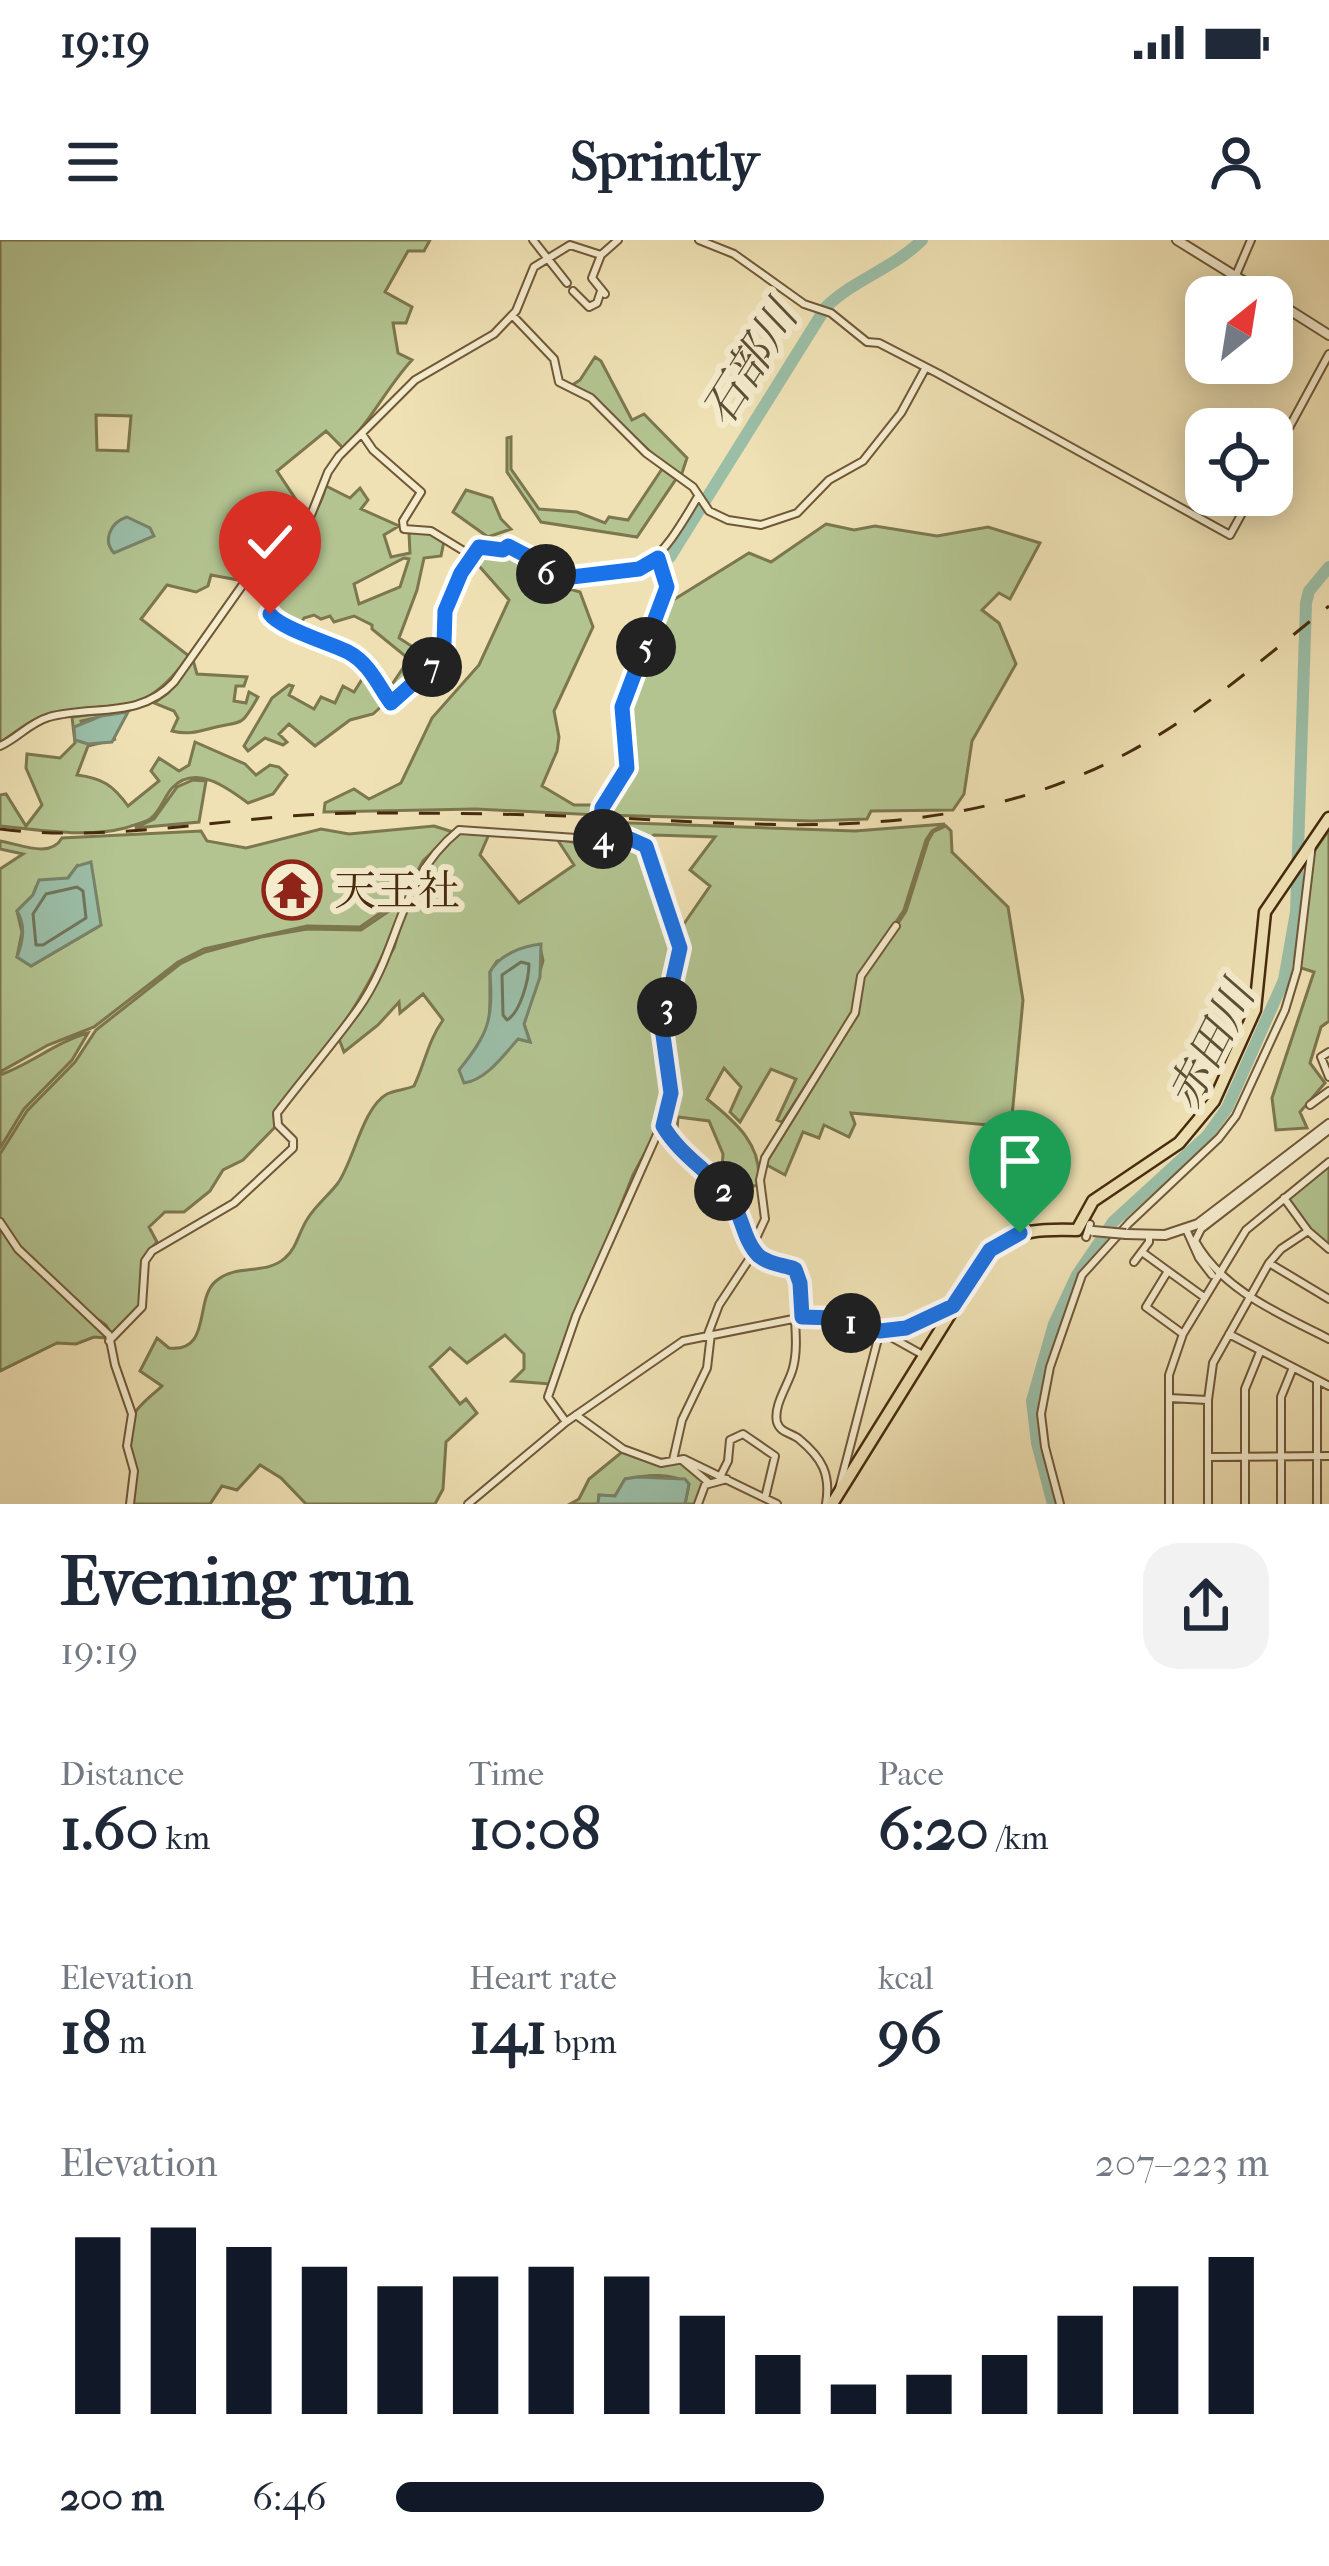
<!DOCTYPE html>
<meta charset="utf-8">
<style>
:root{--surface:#fff;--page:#f2f2f3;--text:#1f2937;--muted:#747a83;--accent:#111827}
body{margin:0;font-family:"IM FELL French Canon","Noto Serif JP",serif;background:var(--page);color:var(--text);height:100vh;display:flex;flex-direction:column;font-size:45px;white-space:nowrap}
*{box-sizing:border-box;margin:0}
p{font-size:39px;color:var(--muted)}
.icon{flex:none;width:66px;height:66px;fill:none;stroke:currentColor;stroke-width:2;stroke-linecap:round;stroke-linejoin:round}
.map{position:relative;height:1264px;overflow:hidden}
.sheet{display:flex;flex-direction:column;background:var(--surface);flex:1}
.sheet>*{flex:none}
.needle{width:78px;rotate:30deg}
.controls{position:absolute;left:1185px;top:36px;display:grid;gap:24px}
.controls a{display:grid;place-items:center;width:108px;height:108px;border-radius:24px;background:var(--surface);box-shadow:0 6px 30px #0003;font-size:60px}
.pin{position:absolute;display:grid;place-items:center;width:102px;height:102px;color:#fff;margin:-123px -51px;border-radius:50% 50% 50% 0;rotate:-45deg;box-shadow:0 0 12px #0007}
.pin .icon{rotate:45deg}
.km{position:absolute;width:60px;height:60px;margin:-30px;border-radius:50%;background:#222;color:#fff;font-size:33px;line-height:60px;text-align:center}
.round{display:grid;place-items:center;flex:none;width:126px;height:126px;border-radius:36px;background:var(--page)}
.summary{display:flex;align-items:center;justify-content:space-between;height:204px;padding:0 60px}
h1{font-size:66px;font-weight:700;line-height:90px}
.figures{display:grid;grid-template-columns:repeat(3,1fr);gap:18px;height:204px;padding:12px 60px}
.figures div{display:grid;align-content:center}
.figures b{font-size:60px;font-weight:700}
.figures small{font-size:33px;font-weight:400}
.figures p{font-size:33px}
.chart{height:336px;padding:24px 60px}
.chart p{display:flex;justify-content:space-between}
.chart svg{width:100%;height:216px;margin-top:12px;stroke:var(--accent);stroke-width:6}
ul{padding:0 60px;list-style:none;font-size:39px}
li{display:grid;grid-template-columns:192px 144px 1fr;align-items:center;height:90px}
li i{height:30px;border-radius:15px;background:var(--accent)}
.status{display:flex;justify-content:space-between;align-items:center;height:84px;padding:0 60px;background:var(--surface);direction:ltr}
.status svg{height:33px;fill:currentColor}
header{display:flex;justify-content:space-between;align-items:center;height:156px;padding:0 60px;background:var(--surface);font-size:54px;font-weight:700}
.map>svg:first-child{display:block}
</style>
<div class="status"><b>19:19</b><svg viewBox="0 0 49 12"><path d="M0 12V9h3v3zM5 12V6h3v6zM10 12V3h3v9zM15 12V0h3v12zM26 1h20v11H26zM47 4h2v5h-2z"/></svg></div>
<header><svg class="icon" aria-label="menu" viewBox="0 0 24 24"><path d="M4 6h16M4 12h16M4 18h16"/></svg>Sprintly<svg class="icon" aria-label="person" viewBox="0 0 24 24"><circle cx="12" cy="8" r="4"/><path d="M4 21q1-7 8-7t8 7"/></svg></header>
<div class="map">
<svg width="1329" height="1264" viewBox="0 0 1329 1264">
<rect width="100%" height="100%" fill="#efe1b4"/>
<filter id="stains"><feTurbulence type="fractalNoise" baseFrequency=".00167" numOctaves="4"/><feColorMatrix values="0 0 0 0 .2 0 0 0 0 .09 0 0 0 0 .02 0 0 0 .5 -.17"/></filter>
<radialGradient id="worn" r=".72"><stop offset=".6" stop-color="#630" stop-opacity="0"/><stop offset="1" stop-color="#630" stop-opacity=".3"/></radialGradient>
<!-- green -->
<path fill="#b3c491" stroke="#7c774f" stroke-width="3" fill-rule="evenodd" d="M0,0H430L424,11H408L385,52L412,67L406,83H393L398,113L412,120C386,148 371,182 343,208L326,191L277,231L307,276L272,301L244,341L211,335L208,346L196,352L167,345L141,379L189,416C138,486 118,456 48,475C30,479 15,493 0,503ZM96,175L131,176L128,211L97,210Z
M595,117L601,121L632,180L644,174L687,218L680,239L592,158L569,147L580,140Z
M511,197V229L539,269L577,272L605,283L609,277L628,280L662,229L676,239L637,297L541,282L507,232V198Z
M326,246L350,258L360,248L368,260L361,269L399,286L384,295L391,317L410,313L409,293L425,291L444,301L441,316L424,318L417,350L399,398L436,422L396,455L387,452L409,419L372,389V385L354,376L334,382L330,376L321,379L314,375L304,378L299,387L278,381L273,374L276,358L263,332L304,335L305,319L268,315C292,284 314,291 326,246ZM404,318L409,319L400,347L359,364L354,344Z
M466,250L492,258L501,279L511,289L488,297L453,272Z
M826,284L854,290L875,286L937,296L988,287L1040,303L1010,359L999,353L982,370L999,383L1016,424L972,501L964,554L953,570L871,571L867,579L812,581L604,575L634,529L628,469L670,362L749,313L771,322Z
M508,308L554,342L571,340L569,349L580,352L593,387L554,471L559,497L557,511L542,546L574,565H601L598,575L476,569L324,572L325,563L354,549L369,559L401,543L432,478L479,425L509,360L472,318L478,310Z
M193,420L197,434L247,437L244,446H236L234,461L246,463L249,452L258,457C240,489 243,480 212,488C197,492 187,495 172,491L178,478L174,471L154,463L168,453Z
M366,433L378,442L385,463L373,474L350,480L315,506L289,484L279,494L287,502L283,505L265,498L248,511L244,506L272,458L289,445L293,446L289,455L314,469L321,457L335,463L343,446L354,452Z
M130,470L81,481L88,504L116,499L88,506L77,535C102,538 113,545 128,566L159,541L151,531L159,518L179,531L189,525L195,502L245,524L256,535L270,525L279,527L287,535L273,554L248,563C229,549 196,523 172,548C164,557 160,572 150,579C145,582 128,587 125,588C87,598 38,590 0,586V555L6,554L26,586L42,565L26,528L27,514L60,518L75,503L72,477Z
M193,540L206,541L199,582L135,588L154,579L177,547Z
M603,582L855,591L945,584L932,591L926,600L904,670L860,736L854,771L782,882L777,880L796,839L771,829L740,882L730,872L741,847L724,828L707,859C736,882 764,906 758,945L728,952L702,925L722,927L723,914L709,881L678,877L676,905L665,887C679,853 664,828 665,794C666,757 686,728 679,691L710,646L690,630L715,597L654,595L644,601L629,596L602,595Z
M434,586L453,592L423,621L404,657L360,687L307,686L204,709L178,722L94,787L48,805L0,832V629L23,614L0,609V601C20,604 50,619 62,598L201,591L207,601L246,608L321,589L349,594ZM77,626L101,685L31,726L17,717L22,692L17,671L33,655L36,647L68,638Z
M946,586L951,591L952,612L1008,667L1023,760L1011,887L851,873L855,884L849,897L824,885L819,898L803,892L785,935L765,924L858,774L859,743L906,671L928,601L933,592Z
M1329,590V781L1321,787L1310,823L1325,843L1300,872L1307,888L1276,890L1272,858L1314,732L1298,727L1308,620Z
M459,592L489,594L480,615L519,663L574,625L557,599L583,604L632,603L645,611L678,708L660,789L669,868L633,935L550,1144L512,1141L524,1129V1114L505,1095L467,1123L450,1108L430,1127L460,1164L466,1159L477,1173L446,1202L443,1249L435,1264H306L281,1238L260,1225L237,1250L222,1246L210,1264H132C136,1236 123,1202 134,1175C138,1165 154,1154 162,1146L140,1131L157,1098L169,1108C212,1113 194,1059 216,1041C237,1023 265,1036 285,1018C297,1008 299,991 308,978C316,965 329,955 338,943C354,920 363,867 387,854C395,850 405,850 414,846C425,823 428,801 443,780L423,754L400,773L399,762L378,785L344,812L339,799L394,708L408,659L423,630ZM541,711L543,721L524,784L530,802L518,799L478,807L490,783V732L497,721Z
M404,661C378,744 328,809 274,876L276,886L243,920L223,930L210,951L184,972H165L149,987L157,1002C133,1027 152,1042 139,1066C133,1077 121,1086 111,1094L106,1085L90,1074L20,1007L0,979V914L27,871L75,822L96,790L180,724L205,712L261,697L307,689L361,690Z
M88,793L72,820L24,869L0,908V835C31,824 56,802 88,793Z
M1329,925V1007L1313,993L1288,958Z
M0,986L54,1047L104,1087L107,1098L94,1097L76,1104L57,1103L0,1131Z
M622,1212L661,1225L679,1221L705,1242L696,1264H685L689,1244C672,1232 646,1235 625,1239L615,1256L599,1255L598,1264H570L579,1259L589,1239Z"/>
<!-- water -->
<path fill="#9bbea7" stroke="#798369" stroke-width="3" d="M127,277L150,288L154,296L114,313C102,300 111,282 127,277Z
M128,472L112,502L88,504L75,500L74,487L101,476Z
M91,622L101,685L31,726L17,717C23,702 26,685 17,671L33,655L39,640L68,638L77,626Z
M541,704L540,737L524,784L530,802L518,799C503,816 486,840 464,843L459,830C489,793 493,780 490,732C499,715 522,706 541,704Z
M637,1237L685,1239L689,1244L685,1264H598L599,1255L615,1256L625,1239Z"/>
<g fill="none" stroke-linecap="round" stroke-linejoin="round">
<!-- shore -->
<path stroke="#70745a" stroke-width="3" d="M77,647L83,651L86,678L43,705H36L33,674L46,654Z
M521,722L529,724C529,740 520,773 507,780L503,775L502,735Z"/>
<!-- river -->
<path stroke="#9bbea7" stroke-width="12" d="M670,317L826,67C855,39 894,28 922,0
M1053,1264L1037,1203L1032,1161L1054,1084L1077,1035L1113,982L1207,896L1227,868L1284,740L1296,672L1306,363L1309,351L1329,327"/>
<!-- minor casing -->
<g stroke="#705837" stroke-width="10">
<path id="minor" d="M533,0L567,43
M699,0L734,14L804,64L831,73L867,102L879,103L939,134L1230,295L1252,255
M601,15L592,38L605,54
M1236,35L1251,0
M573,51L589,67L597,63L601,51
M513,76L554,119L559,142L591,158L646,213L693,247L709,271L728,280L761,285L797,273L829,240L863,221L901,173L925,129
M362,194L373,210L421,252L403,281L404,289L431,291L472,316
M1272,219L1329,114
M255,331C280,349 264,364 274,382C311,398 350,407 377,437C383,444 385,455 391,463L437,423L444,404L445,371L462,329L479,307L503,310L507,306L531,318L555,339C646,327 648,342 697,258
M0,506C18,498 29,483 49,477C93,465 140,479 174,442L268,309L311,275L328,232L339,216L415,140L494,94L516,71L534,27L570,5L601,15L618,0
M598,600L602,568L627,531L622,467L667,347L657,318
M1329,812L1321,817L1329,837
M1310,865L1329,851
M663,886C674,906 688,914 704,929C728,952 739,976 751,1006
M1329,890L1201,989L1195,1001C1222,1050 1280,1074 1329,1099
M1284,958L1308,991L1329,1009
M0,982L18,1009L109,1095L115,1125L132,1174L127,1206L134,1231L130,1264
M1186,989L1199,1018L1212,1035
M1086,997L1090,984
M754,1012L767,1021L795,1029L800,1043L803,1077
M1142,1012L1168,1031
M1134,1022L1149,1002V995
M1269,1023L1329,1059
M795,1080C796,1096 797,1113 793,1128C789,1144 773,1165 777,1182C780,1193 792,1193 799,1199C822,1218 831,1234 826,1264
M884,1090L906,1087L953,1067
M708,1094L719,1065L754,1012L752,1007L765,979L760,940L765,918L855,773L861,736L896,686
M1183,1094L1146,1067L1168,1031L1204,1057
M1229,1094L1329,1146
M109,1101L142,1067L145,1021L152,1011L234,963L293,908V900L278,885L277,873C304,837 333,804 358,769C402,707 396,642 459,590L576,598C601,608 625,588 648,610L680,708L663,788L671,863L576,1076L548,1157L566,1182
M1317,1143V1264
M1169,1158L1207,1160
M576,1175L623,1209L661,1223L684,1219L777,1264
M1209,1217L1329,1216
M673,1220L682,1180L707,1128L711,1094
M683,1221L708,1242
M720,1237L728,1221L730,1200L743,1194L775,1216L765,1258
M839,1249L880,1091
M468,1264L566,1182L683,1101L803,1077H824L880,1091L923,1115
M698,1264L705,1245L727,1239
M1060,1264L1045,1207L1041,1174L1050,1127L1082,1035L1129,983L1219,898L1236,876L1285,770L1297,730L1312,604
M1169,1264V1135L1183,1094L1246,990L1329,922
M1208,1264V1160L1213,1123L1269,1023L1281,1009L1308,991
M1245,1264V1149L1260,1112
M1281,1264V1157L1292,1130"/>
</g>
<!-- tertiary casing -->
<g stroke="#705837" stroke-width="12">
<path id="tertiary" d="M1177,0L1269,57
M1272,59L1329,95
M1126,994L1165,995L1198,984L1329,884"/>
</g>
<!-- primary casing -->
<g stroke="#462a0d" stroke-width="15">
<path id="primary" d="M832,1264L990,1010C1017,989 1044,989 1077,990L1093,961L1179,903L1214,861L1255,770L1265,672L1329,578"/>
</g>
<!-- minor -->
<use href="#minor" stroke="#f5ecce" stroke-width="6"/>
<!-- tertiary -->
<use href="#tertiary" stroke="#f5ecce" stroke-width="8"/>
<!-- primary -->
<use href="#primary" stroke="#efe1b4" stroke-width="10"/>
<!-- rail -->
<path stroke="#462a0d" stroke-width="3" stroke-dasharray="21 21" stroke-linecap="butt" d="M0,589C121,604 241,573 363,573C447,573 532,574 617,578C799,587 965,601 1131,511C1203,472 1265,417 1329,366"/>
<!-- tertiary-bridge casing -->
<g stroke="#705837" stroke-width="12" stroke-linecap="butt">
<path id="tertiary-bridge" d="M1093,991L1126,994"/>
</g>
<!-- tertiary-bridge -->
<use href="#tertiary-bridge" stroke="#f5ecce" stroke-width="8"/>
</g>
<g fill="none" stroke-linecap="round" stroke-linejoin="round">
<!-- route casing -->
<g stroke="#fff" stroke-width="24">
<path id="route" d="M270,374C279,388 330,403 348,412C369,423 378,445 391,463L437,422L444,404L445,371L461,333L479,307L503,310L508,306L531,318L555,339L639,329L658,318L667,347L622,467L627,528L602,568L598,600L628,598L646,606L680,708L662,788L671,853L663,886C680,915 708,930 729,956C742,973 743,1001 759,1016C769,1024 783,1025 795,1029L800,1043L802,1077L835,1078L880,1091L906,1088L953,1066L990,1010L1020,993"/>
</g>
<!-- route -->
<use href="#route" stroke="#1a73e8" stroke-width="15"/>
</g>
<!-- icons -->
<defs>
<g id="temple-ring" transform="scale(3)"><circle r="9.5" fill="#f5ecce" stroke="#8f2418" stroke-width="1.5"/><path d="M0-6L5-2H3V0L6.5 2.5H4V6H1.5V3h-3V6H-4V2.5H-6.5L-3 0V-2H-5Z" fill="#8f2418"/></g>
</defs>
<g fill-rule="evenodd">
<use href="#temple-ring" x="292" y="650"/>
</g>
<g text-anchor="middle" stroke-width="12" stroke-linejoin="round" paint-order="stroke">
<!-- poi labels -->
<g font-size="42" fill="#462a0d" stroke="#f5ecce" text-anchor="start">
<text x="334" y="665">天王社</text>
</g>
<!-- water labels -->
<g font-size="45" font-style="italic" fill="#5b4f34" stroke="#f5ecce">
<text transform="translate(749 123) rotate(-58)" y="16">石部川</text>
<text transform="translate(1210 805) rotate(-63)" y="16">赤田川</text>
</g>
</g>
<rect width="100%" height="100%" filter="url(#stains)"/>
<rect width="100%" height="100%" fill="url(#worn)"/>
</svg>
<div class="controls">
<a><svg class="needle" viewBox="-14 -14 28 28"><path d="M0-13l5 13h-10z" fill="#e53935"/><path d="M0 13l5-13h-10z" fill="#747a83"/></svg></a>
<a><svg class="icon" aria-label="locate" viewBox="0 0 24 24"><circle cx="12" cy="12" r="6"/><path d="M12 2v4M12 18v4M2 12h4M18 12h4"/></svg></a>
</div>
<div class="pin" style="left:1020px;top:993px;background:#1e9e55"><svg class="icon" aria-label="arrive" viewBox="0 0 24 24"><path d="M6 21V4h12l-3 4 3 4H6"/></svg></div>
<div class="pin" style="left:270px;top:374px;background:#d93025"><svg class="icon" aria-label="check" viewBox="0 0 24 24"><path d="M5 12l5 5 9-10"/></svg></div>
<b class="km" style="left:851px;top:1083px">1</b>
<b class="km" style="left:724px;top:951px">2</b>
<b class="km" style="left:667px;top:767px">3</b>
<b class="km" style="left:603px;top:599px">4</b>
<b class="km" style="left:646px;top:407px">5</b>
<b class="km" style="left:546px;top:334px">6</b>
<b class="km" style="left:432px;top:427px">7</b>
</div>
<section class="sheet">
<div class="summary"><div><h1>Evening run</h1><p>19:19</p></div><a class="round"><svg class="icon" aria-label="share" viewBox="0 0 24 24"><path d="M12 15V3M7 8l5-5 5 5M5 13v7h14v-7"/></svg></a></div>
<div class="figures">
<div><p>Distance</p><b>1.60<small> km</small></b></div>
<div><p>Time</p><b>10:08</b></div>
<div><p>Pace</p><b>6:20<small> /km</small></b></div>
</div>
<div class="figures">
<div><p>Elevation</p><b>18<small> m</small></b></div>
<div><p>Heart rate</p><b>141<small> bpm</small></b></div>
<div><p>kcal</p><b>96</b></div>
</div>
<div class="chart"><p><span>Elevation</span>207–223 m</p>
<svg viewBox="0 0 160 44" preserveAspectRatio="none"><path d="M5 44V8M15 44V6M25 44V10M35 44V14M45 44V18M55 44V16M65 44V14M75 44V16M85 44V24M95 44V32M105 44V38M115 44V36M125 44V32M135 44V24M145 44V18M155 44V12"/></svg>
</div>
<ul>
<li><b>200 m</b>6:46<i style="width:49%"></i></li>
</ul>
</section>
